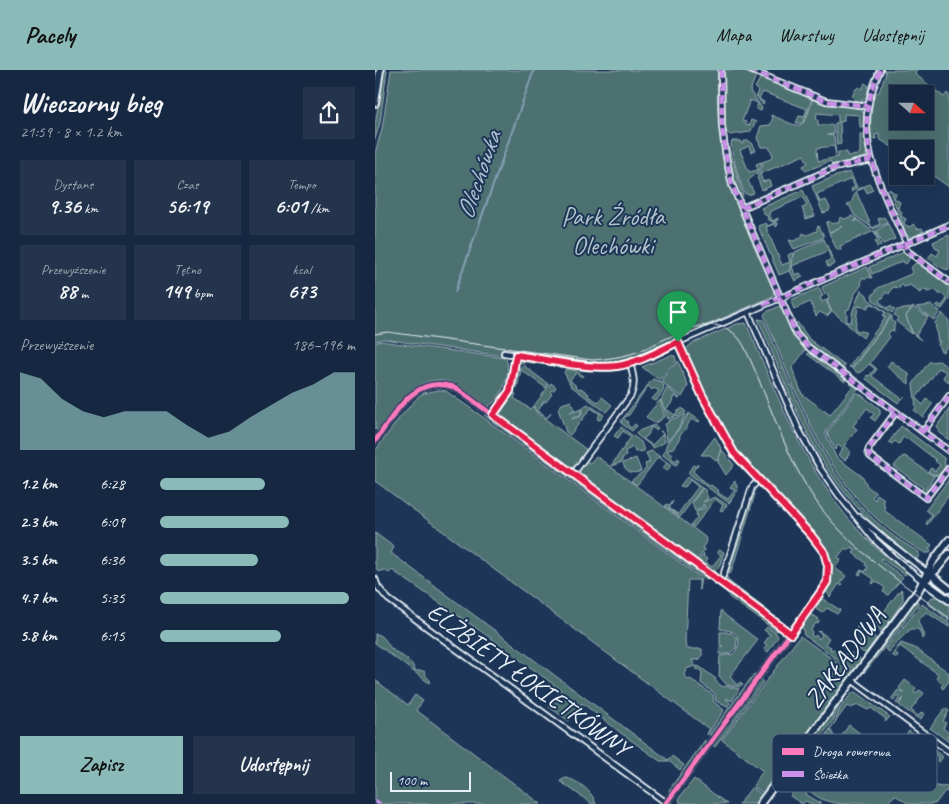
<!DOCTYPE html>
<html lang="pl">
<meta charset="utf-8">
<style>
:root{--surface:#162841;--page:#23344c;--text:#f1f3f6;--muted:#9ea6b1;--line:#35445a;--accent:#8bbbb9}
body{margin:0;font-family:Caveat,sans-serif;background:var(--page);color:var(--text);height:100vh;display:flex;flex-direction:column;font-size:19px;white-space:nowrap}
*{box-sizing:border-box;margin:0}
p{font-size:16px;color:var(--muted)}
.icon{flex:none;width:28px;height:28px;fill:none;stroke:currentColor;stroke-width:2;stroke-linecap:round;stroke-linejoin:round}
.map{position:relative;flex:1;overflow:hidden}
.drawer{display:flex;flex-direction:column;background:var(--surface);width:375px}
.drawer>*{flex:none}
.needle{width:32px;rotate:111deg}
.tools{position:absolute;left:514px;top:15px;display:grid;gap:10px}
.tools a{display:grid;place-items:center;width:45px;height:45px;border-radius:0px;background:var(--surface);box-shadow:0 5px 20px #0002,0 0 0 1px var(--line);font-size:25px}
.scale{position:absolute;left:15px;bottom:12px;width:81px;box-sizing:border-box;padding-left:5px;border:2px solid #e8f1f8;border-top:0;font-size:14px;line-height:18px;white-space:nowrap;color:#e8f1f8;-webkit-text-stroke:4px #1d3557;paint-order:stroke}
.pin{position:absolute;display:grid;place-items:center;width:42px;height:42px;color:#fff;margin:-51px -21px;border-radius:50% 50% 50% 0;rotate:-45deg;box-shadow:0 0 5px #0007}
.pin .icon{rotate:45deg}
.round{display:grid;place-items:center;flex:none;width:52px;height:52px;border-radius:0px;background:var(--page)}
.headline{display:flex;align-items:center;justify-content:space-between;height:85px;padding:0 20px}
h1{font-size:28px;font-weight:600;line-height:38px}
.stats{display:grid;grid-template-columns:repeat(3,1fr);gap:8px;height:85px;padding:5px 20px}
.stats div{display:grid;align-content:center;border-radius:0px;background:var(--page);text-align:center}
.stats b{font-size:21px;font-weight:600}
.stats small{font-size:14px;font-weight:400}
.stats p{font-size:14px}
.chart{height:140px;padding:10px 20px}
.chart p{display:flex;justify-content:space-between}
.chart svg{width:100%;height:90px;margin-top:5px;fill:var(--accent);opacity:.7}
.button{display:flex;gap:10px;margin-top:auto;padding:10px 20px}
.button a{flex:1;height:58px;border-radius:0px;background:var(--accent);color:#111;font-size:20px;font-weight:600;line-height:58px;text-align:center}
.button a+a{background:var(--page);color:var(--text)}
ul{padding:0 20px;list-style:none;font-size:16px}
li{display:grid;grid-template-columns:80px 60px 1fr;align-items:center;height:38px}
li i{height:12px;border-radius:6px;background:var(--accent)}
header{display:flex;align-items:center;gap:30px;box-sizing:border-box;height:70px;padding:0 25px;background:var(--accent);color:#111}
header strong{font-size:24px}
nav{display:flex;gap:28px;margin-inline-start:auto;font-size:18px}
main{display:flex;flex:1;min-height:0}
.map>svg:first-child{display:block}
</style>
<header>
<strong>Pacely</strong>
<nav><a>Mapa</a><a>Warstwy</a><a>Udostępnij</a></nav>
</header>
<main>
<section class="drawer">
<div class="headline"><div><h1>Wieczorny bieg</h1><p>21:59 · 8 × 1.2 km</p></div><a class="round"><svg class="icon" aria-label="share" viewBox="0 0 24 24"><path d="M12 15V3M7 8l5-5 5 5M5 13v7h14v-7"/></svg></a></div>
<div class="stats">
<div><p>Dystans</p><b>9.36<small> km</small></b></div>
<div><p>Czas</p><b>56:19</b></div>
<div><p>Tempo</p><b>6:01<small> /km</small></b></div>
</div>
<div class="stats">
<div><p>Przewyższenie</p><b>88<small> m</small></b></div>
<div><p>Tętno</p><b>149<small> bpm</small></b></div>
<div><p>kcal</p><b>673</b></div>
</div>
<div class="chart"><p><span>Przewyższenie</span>186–196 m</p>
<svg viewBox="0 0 160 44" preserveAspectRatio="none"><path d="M0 44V6L10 9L20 19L30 25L40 28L50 25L60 25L70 25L80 32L90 38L100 35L110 28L120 22L130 16L140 12L150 6L160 6V44z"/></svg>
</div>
<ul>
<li><b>1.2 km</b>6:28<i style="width:54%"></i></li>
<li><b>2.3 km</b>6:09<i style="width:66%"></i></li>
<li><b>3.5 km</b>6:36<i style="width:50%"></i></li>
<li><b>4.7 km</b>5:35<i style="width:97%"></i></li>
<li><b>5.8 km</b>6:15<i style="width:62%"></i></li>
</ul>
<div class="button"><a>Zapisz</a><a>Udostępnij</a></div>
</section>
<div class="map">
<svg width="574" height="734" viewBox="0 0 574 734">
<rect width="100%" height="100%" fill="#1d3557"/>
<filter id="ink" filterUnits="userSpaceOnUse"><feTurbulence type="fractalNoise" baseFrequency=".02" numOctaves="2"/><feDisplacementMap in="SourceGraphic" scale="10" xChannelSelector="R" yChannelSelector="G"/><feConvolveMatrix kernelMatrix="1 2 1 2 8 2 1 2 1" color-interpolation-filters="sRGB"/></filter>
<g filter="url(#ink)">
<!-- green -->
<path fill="#4d7071" stroke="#9ab0b4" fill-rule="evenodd" d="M9,0H12L5,53L0,69V55Z
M16,0H343C341,35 343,72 352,107C363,145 383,183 399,220L398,226L254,289L232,293H220L129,280L128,286L8,269L0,271V83L7,59Z
M349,0H368L381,5L375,21L387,38L386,41L381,39L383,33L375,30L367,51L371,52L370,55L374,56L376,50L381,52L375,62L355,65L350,60L348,28Z
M509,0H542L540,4L569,27L572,23L574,25V117L550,100V79L522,80L504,69V64L500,65L501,69L496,68C495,53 496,39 499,24L504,22L511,3ZM522,24H550V51H522Z
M386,7L437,28L431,47L428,53H421L424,46L429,47L432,39L388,22L384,29L389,32L388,35L381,26L383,20L380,18Z
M490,13L494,16C492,24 492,32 481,31L477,27L480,20L483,17L487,19Z
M438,29L460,35L484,37L490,44L488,57H485L484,45L469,44V51L465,52L466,74L462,75L460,53H463V45L442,43L441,49L443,50V55H458L459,64L452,65L459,66L461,85L459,76L442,78L443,91L463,87V82H472V86L483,85L485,82V64H489L492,82L490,87L458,96L455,91L431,101L428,96L433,93L429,85L385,104L388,112L394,110L396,116L387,120L382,107L388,97L387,92L396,89L398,85L394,77H386L382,68L386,56L395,55L398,48L396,45C427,58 427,64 438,29Z
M357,71H366V74L369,73V71H374L377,73L381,80L376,82L374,76L365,80L374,102L383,100L381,94L386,92C388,102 377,106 373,111L379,123L374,125L369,123L361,98L356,75Z
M353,74L368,126L366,129L359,108L352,76Z
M475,102L482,117L477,122L476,119L480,117L476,109L442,124L445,132L451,130L455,138L454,141L448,143L437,116L458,107Z
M495,114L498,120L492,123L490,118L481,121L497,158L505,154L503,149L509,147L513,153L499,159L479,145L475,136L472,135L476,133L482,119Z
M514,119L521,124L519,128L525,132L523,138L527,142L526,146L531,149L529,153L530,155L535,157L538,154L543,159L547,158L548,160L547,164L537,168L530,164L527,157L528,154Z
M428,120L440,146L431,149L427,138L432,136L428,127L394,142L397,151L403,148V150L398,152L392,149L393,146L390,145L386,138Z
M477,146L482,149L479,152L483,150L497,161H500L506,175L502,177L500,171L502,169L499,161L465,176L466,180H462L454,163L468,156L454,162L451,153L454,151L457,154L464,152L465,147L470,149Z
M401,152L403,155L401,157L399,154L391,157L407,195L415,192L413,185L417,183L418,184L414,201L404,205L383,156L391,153L393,156Z
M513,154L520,169L508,174L501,161Z
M444,156L449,166L448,168L419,179L414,170L418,171L426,168L428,163L432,165L442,161V157Z
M574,165V200C566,199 560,193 553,188L557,183L562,186L565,180L560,177L558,172Z
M449,169L460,194L453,197L451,192L456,189L453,181L417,196L420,205L425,203L428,207L420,211L415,201L420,182Z
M529,182L535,187L532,193L530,194L528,191L497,204L494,197Z
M541,193L545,194L574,215V229L567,239L561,236L563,234L567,236L572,229L567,224H564L561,220L552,222L551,219L544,223V221H542L541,219L539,217L538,218L536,215L529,217L527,215H525V218L518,217L514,224L511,222L508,228H506L504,231L512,238L515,236L520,240L517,243L498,230L497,226L503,218L536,204L537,202L535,198Z
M492,197L497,208L493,207L491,209L488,207L485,212L487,214L479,225L474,239L471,240L472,245L471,253L456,240L452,230L454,228L453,224L450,225L447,217Z
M444,218L448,226L445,227L447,232L451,230L456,242L452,246L445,242L441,246L435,232L419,239L416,232L418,229Z
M486,220L492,225L493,229L516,246L477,298L474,297L511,247L508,246L510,242L498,234L493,235V238L483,236L480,260L491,262L488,268L472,254V252H476L478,240Z
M556,235L565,241L559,250L541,237Z
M405,236L418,264L429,278V282L417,298L427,324L455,345L477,317L475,315L476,313L484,317L450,363L461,387L488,407L492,416L501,423L497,427L500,430L502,424L508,428L510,441L557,475L554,479L556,481L555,483H550C538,476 526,469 515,460C448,408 421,320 389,245L391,242Z
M538,237L553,247L541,265L546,270L538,264L531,246Z
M537,238L531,246L537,264L521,251L523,248L519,245L522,240Z
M567,243L574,251V274L568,282L565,280L563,274L565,271L563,272L560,253Z
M517,246V251L520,253L519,256V261L516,260L513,264L515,267L495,293L502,299L497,306L527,329L530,326L523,333L491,309L492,305L494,306L500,299L494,294L487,301L483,303L477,299Z
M383,249L389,250C420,325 447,408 512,461C522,469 533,476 544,482V486L541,490C517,472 494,452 474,428C431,377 410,310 383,249Z
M422,252L435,270L470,296L467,298C451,287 426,275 420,255Z
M371,253C404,329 432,408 491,468C503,481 518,491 532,502L530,505L506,488L505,490L528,507L513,525L508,522L510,518L501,511L498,514L497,513L499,509L487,501L485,505L483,504L486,500L490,502L493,497L490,495L491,493L478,483L481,480L476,477L473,480L470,478L463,487L466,490L460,498L471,506L466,512L468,514L467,516L464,514L455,527L451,521L455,509L456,498L451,479L361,381L327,320L310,280L316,274L362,254Z
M5,271L130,288C138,297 128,325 119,332C117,334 115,335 113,337C103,330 94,322 84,316C45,295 23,335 4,361L0,359V273Z
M434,283L438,284L469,306L470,312L432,284Z
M296,285L300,286L301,291L285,309L280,307L267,297Z
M148,290H152L215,298V301L151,292L144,293Z
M303,291L313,316L307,327L291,316L287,309Z
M516,291L534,304V314L512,297Z
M564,291L574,298V312L568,308L571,302L564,298L541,328L548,335L552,329L558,333L548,347L539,340L541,338L538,314L554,292Z
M148,295L173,314L171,318L146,300L142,318L141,317L144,298Z
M191,299L202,301L208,305L207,307L201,303L195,310L204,319L206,318L214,324L213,326L223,332L227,327L237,335L231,342L196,316L189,302Z
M278,309L287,312C292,320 285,325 281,331L277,329L284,321L279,318L277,320L273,316C268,323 267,328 260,333V336L254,345L248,348L253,352L252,354L256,358L260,354L262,356L257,361L247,354L246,351L276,311Z
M176,313L181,317L179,320H177L175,322L177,324L171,332L169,331L163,341L172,348L176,343L172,348L160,340L159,336Z
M292,318L305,328L304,329L299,326L296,334L291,339L300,345L303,340L305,341L307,338L311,342L293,349L286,330Z
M64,320L71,321L105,345L326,508L324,520V510H313L310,571L311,579H327V586L324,590H317L320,596L311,599L309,605L311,608L317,610L338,625L339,632L349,640L332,665L334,659L0,411V381L25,347L44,326L49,323Z
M482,322L505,339V344L500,351L496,348L499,344L492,338L478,356L482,359L469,376L476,382L470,390L463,385L468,379L463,375L460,380L452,363Z
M138,323L141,324L139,328L155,339L158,336L162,343L212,380L200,397H194L127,347L126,343Z
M285,330L290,347L286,348V350L279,353L271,347Z
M196,331L200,340L195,342V343L207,339L205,345L197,348V349L206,346L208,337L213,334L229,345L225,350L222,349L225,344L216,338L195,365L191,362L183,339L187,334Z
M574,339V370L564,363L562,356Z
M110,343H111L335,508L330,509L110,346Z
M314,343L325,351L321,352L316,349C312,356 311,360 304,366L305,368L298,378L292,381L297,385L296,387L300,391L303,388L305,390L301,395L288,385L292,373L303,360Z
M311,344L303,359L292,371L290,354L294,352L293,351Z
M279,355L283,358L281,360L276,357L273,365L268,369L277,375L288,364L285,361H286L288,364L290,372L279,378L262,365L261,362Z
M526,356L569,388L570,397L565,404H557L553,401L556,398L560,401L565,395L560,391L561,390L534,369L533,370L528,367L524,374L520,371L517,374L514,372Z
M246,357L266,372L269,381L260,382L258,377L250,381L251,386L247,388V392L236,396L256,367L248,361L243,368L239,366Z
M340,367L346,378L342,391L335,385H326Z
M347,380L359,395L351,405L343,392Z
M277,381L296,395L292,401L288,398L292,393L283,387L262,415L256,411L270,400L271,397L270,394L275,392L271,383Z
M221,386L330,467L331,472L327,478L330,480L321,491L206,405L205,400L211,391L215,393Z
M530,386L557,405H565L564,407L560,405L551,419L554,421L552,423L545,422L548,418L519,396L527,387Z
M261,388L266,401C258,405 250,402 248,393Z
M323,394L318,401L332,415L335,416L336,415L344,421L343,423L353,429L360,420L355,417L360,411L363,420L354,433L313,403L318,395L321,397Z
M312,407L327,418L305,447L290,436L292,434L295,436L298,431L294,438L303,444L323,417L315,410L310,417L305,416Z
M574,409V425L552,455L551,453L557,445L551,440Z
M328,418L330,420L333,428L328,432L340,427L352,435L347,441L345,440L348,435L340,429L319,457L316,455L322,448L321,442L330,438L328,434V437L320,441L317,433Z
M378,422L380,424L356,503L353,504Z
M0,463L19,477L16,483L293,690L297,686L309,695L305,700L294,691H285L246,663L207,633L194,651L174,637L186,620L120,571L17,500L14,503L9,500L3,502L0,494Z
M345,480L349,482L344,497L338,503L322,492L329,484L328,486L332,489L330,492L337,497L346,485L342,482Z
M351,506L355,512L393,541H389L353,515L351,511Z
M526,519L528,524V530L510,559L504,561L498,556Z
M354,522L405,560L401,561L354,527Z
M557,527H562L574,536V550L552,533Z
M448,529L465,540L462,544L452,538L447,543L441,539L440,535L443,531Z
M540,530L543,532V535L490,602L486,603Z
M547,534L574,553V557L551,542L543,551L549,566L547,569L545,561L542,559H536L524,570L514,582L510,579Z
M346,540L350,545L383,570L355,606L358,609V611L363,615L365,612L368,614L364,617L352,615L344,606L345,586L358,584C364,578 367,568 358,562C354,560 349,560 345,559Z
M435,544L443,548L444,552L443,554L441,553L436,560L437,562L436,565L439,567L441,565L444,569L447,565L443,562L444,561L454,568L450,574L456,577L455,579L456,580L458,579L467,585C474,581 484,583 486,592L481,599L468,594L428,564L429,560L424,556Z
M486,556L498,565L501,569L491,583C482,582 482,575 486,569L480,563L482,557Z
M392,557L401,563L403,567L393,582L389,579L392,575L389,573L395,565L389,560Z
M345,562H352L354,564L355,562L362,568L361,578L354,584H344L345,578L349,577L345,575Z
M0,564C10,564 11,574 17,579C25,587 37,588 40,601H49L51,606L55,610L54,613L0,573Z
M425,566L467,596L478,600V603L388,723L378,716L388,701L347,670Z
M526,573L540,578L574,603V611L568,619L566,617L568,614L561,608L563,604L525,576L520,582L523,585L522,588L517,585Z
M322,596L325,597L341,609L340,611L348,617L350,616L364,619L357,631L351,628L355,633L352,637L341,631L340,624L326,613L327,603L325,600L320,599Z
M379,604L382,605L339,663L334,665Z
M386,608L388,612L340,677L338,674Z
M0,610L33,635L40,625L48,631L41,640L166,734H0Z
M530,610L541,618L539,622L541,624L544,620L549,623L536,640L543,646L547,642L549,644L545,650L524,635L529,628L523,634L521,633L525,627L522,625L519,631L516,629L523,620L529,623L524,618Z
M472,621L473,623L464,636L458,651L436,679L432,676Z
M478,622H480L515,647L510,652L511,649L496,638L493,640L483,635L476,638L472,636L455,659L459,666L457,667L452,664L439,681L460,652L465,638Z
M570,638L574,641L568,651L571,653L568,658L574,663L572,666L574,667V672L555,658Z
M474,655L516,687L534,661L568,687L564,692L562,691L563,687L538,668L532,676L541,683L540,684L530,678L529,680L526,679L521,687L561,716L568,717L574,715L572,722L570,721L560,734H534L520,725L511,734H499L497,732V734C491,734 486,732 480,732C478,732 475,734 473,734C454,734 438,728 427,712L428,710L431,708L445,689L479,714L483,708L490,712L497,702L459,673L462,669L464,670Z
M330,670V675L295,723L294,720Z
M191,708C204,711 217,721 221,734H217L185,711Z
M319,709L352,734L305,733L304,728Z
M424,714L432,725L447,734H436L431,731L427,734L415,726Z
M377,717L387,725L380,734H364Z"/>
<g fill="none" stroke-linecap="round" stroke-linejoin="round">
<!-- stream -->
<path stroke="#86a1b7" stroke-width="2" d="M80,222L159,0"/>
<!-- street casing -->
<g stroke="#e8f1f8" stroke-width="8">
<path id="street" d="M346,0L347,56L351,87L357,115L421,264L433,277L574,381
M375,0L451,31L493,36
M505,0C500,12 495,24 493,37C486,84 511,129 530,170L531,180L574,212
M367,138L459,98L496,90
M373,242L423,358L445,398L463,424L499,469L518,487L549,512
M129,283L227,297L242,296L255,293L574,155
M521,342L494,378L493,382L495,386L551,428L574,398
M118,345L135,321L141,285
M548,362L574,326
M0,371C21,343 40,302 81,318L416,564
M198,404L256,325C261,313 258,305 255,293
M484,447L512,471L553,503
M0,509L3,517L13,529L293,734
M345,512L349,503L377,417L384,410
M477,610L574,682
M291,733L445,523C455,508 456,493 447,477L359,383L327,325L303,272"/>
</g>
<!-- secondary casing -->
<g stroke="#e8f1f8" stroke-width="10">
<path id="secondary" d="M0,33L5,0
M554,503L574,519
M550,511L561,500L574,484
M549,512L574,530
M385,734L543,521L559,490L574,470"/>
</g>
<!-- street -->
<use href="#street" stroke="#1d3557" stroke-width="4.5"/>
<!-- secondary -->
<use href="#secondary" stroke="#1d3557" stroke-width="6"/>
<!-- tram -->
<path stroke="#e8f1f8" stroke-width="1" d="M0,264L13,262L217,290C232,289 247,287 262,282C295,269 344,232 369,276C394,328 409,386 443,434C477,481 528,513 574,548"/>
<!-- quiet -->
<path stroke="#ce8fe9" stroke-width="4" stroke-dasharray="8 4" stroke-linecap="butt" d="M346,0L347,56L351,87L357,115L421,264L433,277L574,381
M375,0L451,31L493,36
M505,0C500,12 495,24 493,37C486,84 511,129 530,170L531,180L574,212
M367,138L459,98L496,90
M388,235L574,155
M521,342L494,378L493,382L495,386L551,428L574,398
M548,362L574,326
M0,731L5,734"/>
<!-- cycleway casing -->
<g stroke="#1d3557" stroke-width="8">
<path id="cycleway" d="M0,371C21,343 40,302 81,318L416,564
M291,733L445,523C455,508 456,493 447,477L359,383L327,325L303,272"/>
</g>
<!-- cycleway -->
<use href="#cycleway" stroke="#fd7abc" stroke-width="5"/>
</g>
</g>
<g fill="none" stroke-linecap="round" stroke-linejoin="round" filter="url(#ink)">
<!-- route casing -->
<g stroke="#fff" stroke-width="10">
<path id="route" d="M303,272L327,325L359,383L436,465L449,482L453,496L452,512L445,523L416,564L118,345L135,321L141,285C169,289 214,300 242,296C263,293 284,281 303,272Z"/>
</g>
<!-- route -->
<use href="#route" stroke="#e11d48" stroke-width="6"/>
</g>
<g text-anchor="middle" stroke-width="4" stroke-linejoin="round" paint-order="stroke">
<!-- park labels -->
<g font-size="25" fill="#b2c4c9" stroke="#1d3557">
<text x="238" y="155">Park Źródła<tspan x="238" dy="29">Olechówki</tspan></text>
</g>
<!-- street labels -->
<g font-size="25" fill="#e8f1f8" stroke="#1d3557">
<text transform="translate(469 587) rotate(-54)" y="9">ZAKŁADOWA</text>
<text transform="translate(154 609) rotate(36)" y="9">ELŻBIETY ŁOKIETKÓWNY</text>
</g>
<!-- water labels -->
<g font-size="26" font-style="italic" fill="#afc2d2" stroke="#1d3557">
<text transform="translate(103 105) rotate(-71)" y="9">Olechówka</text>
</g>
</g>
<!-- legend -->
<rect x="397" y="664" width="165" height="58" rx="8" fill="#1d3557" stroke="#5a6d87" stroke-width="1"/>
<rect x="407" y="678" width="22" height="7" fill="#fd7abc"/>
<rect x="407" y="701" width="22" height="6" fill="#ce8fe9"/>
<g font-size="14" fill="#e8f1f8">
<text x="438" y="686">Droga rowerowa</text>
<text x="438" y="709">Ścieżka</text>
</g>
</svg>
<div class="tools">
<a><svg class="needle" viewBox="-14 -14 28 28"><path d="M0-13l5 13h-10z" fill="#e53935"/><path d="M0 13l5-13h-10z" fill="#9ea6b1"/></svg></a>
<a><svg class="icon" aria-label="locate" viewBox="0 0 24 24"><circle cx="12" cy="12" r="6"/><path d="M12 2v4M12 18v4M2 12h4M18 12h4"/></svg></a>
</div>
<div class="scale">100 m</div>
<div class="pin" style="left:303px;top:272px;background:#1e9e55"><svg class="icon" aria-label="arrive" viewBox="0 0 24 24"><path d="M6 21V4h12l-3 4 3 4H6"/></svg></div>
</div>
</main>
